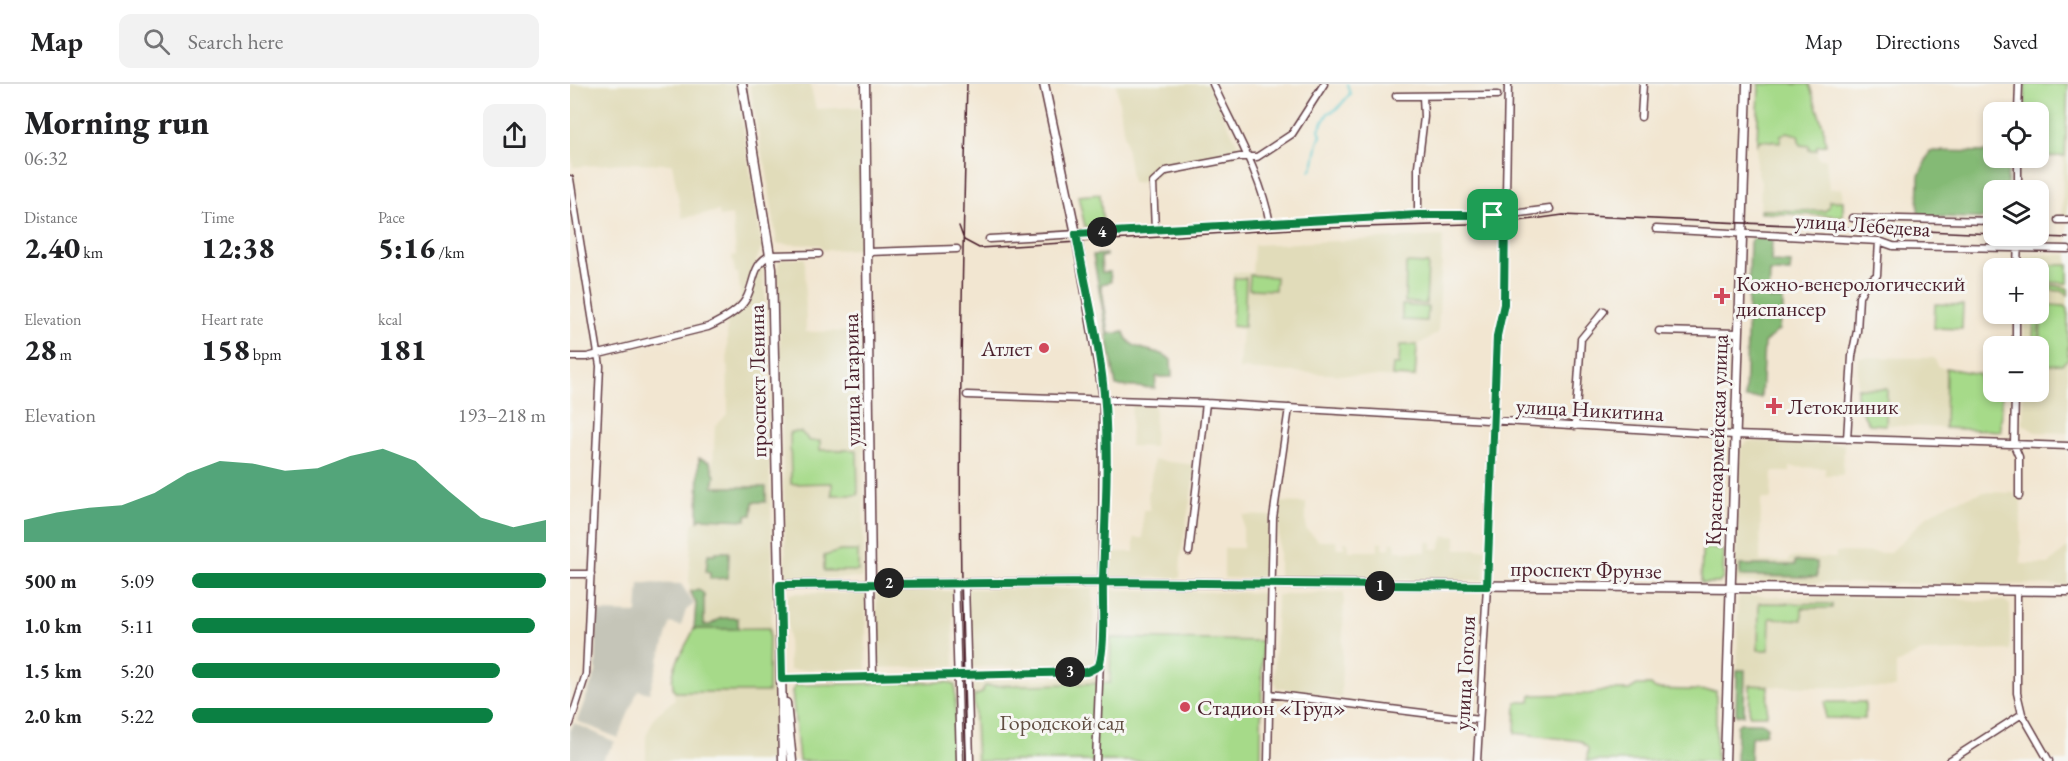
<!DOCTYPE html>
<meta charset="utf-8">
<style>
:root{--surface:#fff;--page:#f2f2f2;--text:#202124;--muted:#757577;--line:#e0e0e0;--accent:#0b8043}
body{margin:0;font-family:"EB Garamond",serif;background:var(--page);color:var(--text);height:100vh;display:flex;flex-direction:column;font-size:22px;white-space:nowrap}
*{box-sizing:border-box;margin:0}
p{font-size:20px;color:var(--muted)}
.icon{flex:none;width:33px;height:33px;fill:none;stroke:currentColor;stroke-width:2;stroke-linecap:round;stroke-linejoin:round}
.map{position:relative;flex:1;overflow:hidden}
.panel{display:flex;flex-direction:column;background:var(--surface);width:570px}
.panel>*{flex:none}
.controls{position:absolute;left:1413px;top:18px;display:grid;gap:12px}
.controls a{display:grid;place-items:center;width:66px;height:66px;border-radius:12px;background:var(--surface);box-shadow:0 3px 9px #0003;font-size:30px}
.pin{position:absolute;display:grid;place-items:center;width:51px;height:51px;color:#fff;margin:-26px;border-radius:12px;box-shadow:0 3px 9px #0006}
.km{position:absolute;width:30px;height:30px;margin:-15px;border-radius:50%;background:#222;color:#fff;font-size:16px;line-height:30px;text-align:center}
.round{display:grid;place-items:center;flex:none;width:63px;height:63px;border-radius:12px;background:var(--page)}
.head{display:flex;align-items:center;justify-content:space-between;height:102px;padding:0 24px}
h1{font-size:33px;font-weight:800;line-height:45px}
.metrics{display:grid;grid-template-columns:repeat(3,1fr);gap:9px;height:102px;padding:6px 24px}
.metrics div{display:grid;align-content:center}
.metrics b{font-size:30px;font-weight:800}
.metrics small{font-size:16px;font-weight:400}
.metrics p{font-size:16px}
.chart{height:168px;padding:12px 24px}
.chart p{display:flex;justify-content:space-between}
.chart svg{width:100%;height:108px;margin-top:6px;fill:var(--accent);opacity:.7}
ul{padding:0 24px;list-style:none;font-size:20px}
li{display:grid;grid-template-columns:96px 72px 1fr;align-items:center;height:45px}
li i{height:15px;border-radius:8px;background:var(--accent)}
header{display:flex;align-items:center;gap:36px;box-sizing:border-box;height:84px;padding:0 30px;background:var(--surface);border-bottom:2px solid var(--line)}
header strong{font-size:28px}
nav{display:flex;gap:33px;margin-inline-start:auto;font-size:21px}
.search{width:420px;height:54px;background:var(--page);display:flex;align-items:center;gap:15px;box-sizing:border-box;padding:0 21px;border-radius:12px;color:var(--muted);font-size:22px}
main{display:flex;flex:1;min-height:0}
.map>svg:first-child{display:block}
</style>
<header>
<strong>Map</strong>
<div class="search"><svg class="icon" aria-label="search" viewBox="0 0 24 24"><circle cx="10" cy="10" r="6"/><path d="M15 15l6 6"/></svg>Search here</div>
<nav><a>Map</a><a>Directions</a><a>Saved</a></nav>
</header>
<main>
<section class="panel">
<div class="head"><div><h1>Morning run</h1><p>06:32</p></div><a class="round"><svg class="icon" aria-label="share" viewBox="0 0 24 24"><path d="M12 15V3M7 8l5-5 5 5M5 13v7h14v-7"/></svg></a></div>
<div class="metrics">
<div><p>Distance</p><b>2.40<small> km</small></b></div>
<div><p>Time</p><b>12:38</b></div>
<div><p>Pace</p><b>5:16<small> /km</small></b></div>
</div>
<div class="metrics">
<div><p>Elevation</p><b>28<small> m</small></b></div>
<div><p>Heart rate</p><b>158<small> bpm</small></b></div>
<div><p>kcal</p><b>181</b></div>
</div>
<div class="chart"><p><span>Elevation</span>193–218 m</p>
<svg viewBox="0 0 160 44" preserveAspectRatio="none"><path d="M0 44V35L10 32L20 30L30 29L40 24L50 16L60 11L70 12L80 15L90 14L100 9L110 6L120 11L130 23L140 34L150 38L160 35V44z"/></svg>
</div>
<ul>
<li><b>500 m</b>5:09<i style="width:100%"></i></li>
<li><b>1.0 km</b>5:11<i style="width:97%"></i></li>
<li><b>1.5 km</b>5:20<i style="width:87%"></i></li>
<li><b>2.0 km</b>5:22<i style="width:85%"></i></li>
</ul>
</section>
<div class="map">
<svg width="1498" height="677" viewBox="0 0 1498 677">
<rect width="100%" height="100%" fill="#f6f6f2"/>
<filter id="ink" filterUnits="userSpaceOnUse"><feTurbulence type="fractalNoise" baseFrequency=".0167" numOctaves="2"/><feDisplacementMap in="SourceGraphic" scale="12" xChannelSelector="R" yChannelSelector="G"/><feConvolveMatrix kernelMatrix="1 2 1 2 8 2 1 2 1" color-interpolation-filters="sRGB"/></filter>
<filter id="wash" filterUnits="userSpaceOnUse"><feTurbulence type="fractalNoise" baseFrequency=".008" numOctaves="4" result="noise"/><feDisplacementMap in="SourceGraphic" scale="24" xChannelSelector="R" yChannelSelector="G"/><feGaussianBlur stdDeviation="1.35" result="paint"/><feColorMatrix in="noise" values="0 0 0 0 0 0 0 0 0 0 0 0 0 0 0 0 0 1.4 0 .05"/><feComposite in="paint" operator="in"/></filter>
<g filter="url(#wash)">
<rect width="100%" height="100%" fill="#f2e6d1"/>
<!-- built -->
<path fill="#e1dcba" d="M0,0H166L192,162L171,217L168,189H165L162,172L166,171L162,131L150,133L149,127L112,134L102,80L53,79L3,83L0,59Z
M180,0H240L246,25L290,23L293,161L290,165L253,166L250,161L207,160L196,82L192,71Z
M546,0H638L669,63L664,73L598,82L580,97L562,99Z
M1189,0H1239L1253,42L1256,61L1247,62V69L1249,75H1256L1259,105L1272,104L1273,132L1190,129L1191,98L1186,83Z
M1498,25V134H1492L1493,74Z
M873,152L868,249L849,260L847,295L669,285L672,245L661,244L663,188L682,189L684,161Z
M1476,170L1498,171V349L1465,348L1453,340V308H1468V262H1454V230H1468V184H1454L1455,173Z
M235,174L236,248L292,247L294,490L291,494L219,495L216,493L208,180L212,175Z
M192,179L195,208L203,503L201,552L207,677H76V652L85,632L105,615L102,601L104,585L124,545L126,519L120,508L119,497L122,440L141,427L145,343L158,329L157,237L170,225Z
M1288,273L1364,274L1369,283L1409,290L1410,303H1423L1424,308H1432L1431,347L1299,340L1287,320Z
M562,319L585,320L584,363L560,362Z
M1179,357L1274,360L1273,391H1255V384L1220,383V388H1202L1201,415H1191L1190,477H1219L1220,473L1266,474V468L1320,469L1357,432L1381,418L1414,408L1445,409V413H1451V480H1479L1498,463V501L1168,498L1165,494L1171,362Z
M584,376L626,381L611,471L610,494L543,493L538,486V468H564V454H573V426H580L578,412Z
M709,418L736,419V445L749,457H766L767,464H774V458H778L779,467H808V458H813V464L816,465L820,464L821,458H825L826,467L856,468V458H862V465H869L874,452H886V465H916L914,496L709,495Z
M673,431L700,432L697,489L692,495L654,494V464H673Z
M397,505H523L524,579L519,582L398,583Z
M540,506L695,509L691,677H404L401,605L406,600L418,597L535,593Z
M312,507H382L384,582L308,584L306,510Z
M774,508L771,614L707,604L704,594L707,511Z
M225,509L296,510V585L219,586L217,515L220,510Z
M1170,512L1390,514L1399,517H1435L1440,521V566L1350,568L1326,580V604L1167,602L1168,516Z"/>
<!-- industrial -->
<path fill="#c5c5b8" d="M69,499L111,500L124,520L116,526L111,542L100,539L79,609L68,606L48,654L7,637L26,588L27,528L67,529Z
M4,639L45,658L31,677H0V647Z"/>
<!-- green -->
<path fill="#a6da89" stroke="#787c5a" stroke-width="1.5" d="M1189,0H1239L1253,42L1256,61L1247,62V66H1239V62L1230,61L1228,51L1217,48L1211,51L1210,58L1190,56L1187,60Z
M1455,0H1498L1495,72L1469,73L1468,28H1455Z
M530,110L533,141L515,143L508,112Z
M1259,117H1273V132L1190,129V126L1255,127L1259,123Z
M836,179L858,180L856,220L835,218Z
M1471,181H1498V199L1471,198Z
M680,191L706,193L705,206L679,205Z
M1469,191V205C1478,199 1488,201 1498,205V211L1492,207L1479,206L1470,214L1468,262H1463L1464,230H1468Z
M664,194H676L674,243L662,242Z
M1365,220L1393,221L1392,245L1364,244Z
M832,221L858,223L857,237L832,236Z
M1478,221L1495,222L1498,225V275L1492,280L1474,281L1470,275L1471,226Z
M830,261H847L845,293L822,292L823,280L829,281Z
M1376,284L1409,290L1410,303H1423L1424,308H1432L1431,347L1375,344Z
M1287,304L1317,305L1316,341L1299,340L1287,320Z
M220,348H231L240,357H250V366H287L288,411H262V399L221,400Z
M1136,463L1154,467L1153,494L1149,499H1131L1132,467Z
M270,467H288V487H254V472Z
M1189,519L1262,520V524H1232V536L1200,534L1199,566H1188Z
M199,544L198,608H105C95,588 116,564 124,545Z
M541,554L692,557L691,677H407L404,612L412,609L415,602L540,599Z
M377,598L385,601L386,677H229L222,607L226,601Z
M1067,601H1081L1085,605L1146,607V677H1017L1018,664L1011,657L945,649L946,618H960L961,611L1019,610L1038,606H1059Z
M1180,601L1198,602L1197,631H1179Z
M1255,618H1295V635L1255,634Z"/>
<!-- forest -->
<path fill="#84ba75" stroke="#676c50" stroke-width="1.5" d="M1360,67L1423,68L1424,74H1438L1437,106H1424L1423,135L1348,132L1349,92Z
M1185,154L1202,156L1201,178L1221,179L1220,188H1200L1199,215L1213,216V236H1210L1209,246L1194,259L1191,314H1175L1180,158Z
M536,170V172L531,173L532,188H540L541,198L531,200L539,250L554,248C560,271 588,262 601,276L602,293H586L585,304L546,302L523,171Z
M129,374L140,378L145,392L143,403H196V418H183L182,431H176V436L131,434L128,437Z
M146,468H159L158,494L140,495V489L136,488L138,470H145Z
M1225,477L1247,478V493L1170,492V481H1225Z
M128,505L134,510V541H140L151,534H168V545H124L126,519L120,508Z
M1167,586H1175L1174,631H1166Z
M1170,639H1191L1197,642L1196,649L1181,653L1180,677H1166L1167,642Z"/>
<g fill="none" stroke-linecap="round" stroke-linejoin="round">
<!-- stream -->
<path stroke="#5dcad0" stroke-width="2" d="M740,87C748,76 744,63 751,52L749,45L758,29L767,25L780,10L777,0"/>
</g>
</g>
<g filter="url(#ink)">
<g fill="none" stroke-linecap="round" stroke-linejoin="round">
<!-- minor casing -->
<g stroke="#633d44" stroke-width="9">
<path id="minor" d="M643,0C664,46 691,90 700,140
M826,12L927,11
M1448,28L1449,0
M1071,33L1073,0
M0,95L30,282L16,590L0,640
M1448,106V74
M848,131V82L854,33L853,12
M1282,134L1424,137
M1488,136H1498
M1086,145L1309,157L1323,162L1498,165
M585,146L583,99L596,87L670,73H687L722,50L754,0
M419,155L848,131H935L980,125
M298,168L387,165
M1447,184L1448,152
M1089,247L1168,249
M1446,262V230
M0,273H17L138,243C151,237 169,228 176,215C185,199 182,179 201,171L249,170
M1445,308L1444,361L1449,373V412
M397,311L636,319L1164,351L1498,362
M1005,342L1011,255L1034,227
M1277,355L1282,272L1287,247L1289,213L1295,201L1307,191L1309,157
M619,468L636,319
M0,490H21
M385,498L390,677
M395,498L400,677
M301,500L303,592
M1447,508V609L1452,630L1479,677
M212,595L517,588L529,582
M700,610L909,636
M526,677L533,498
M698,677L703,434L719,324
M907,677L917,502L927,252L934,221L938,0
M1379,677L1452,630"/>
</g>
<!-- major casing -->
<g stroke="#633d44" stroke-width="11">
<path id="major" d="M172,0L202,184L213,677
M295,0L301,500
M474,0L506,150L534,314L533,498
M210,501L533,498L1498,507
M216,619L222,677
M1155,677L1177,0"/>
</g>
<!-- minor -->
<use href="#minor" stroke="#fff" stroke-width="6"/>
<!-- major -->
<use href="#major" stroke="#fff" stroke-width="8"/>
<!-- tram -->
<path stroke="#4a1f2b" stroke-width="1.5" d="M389,142L394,156L409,164L722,145L934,139L993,131L1424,150
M1450,152L1498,154
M396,677C386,452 391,225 397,0"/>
</g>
</g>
<g fill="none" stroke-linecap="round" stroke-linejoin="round" filter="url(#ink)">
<!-- route casing -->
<g stroke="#fff" stroke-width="12">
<path id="route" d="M923,131H935L934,220L927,252L917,502L533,498L210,501L212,595L517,588L529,582C536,559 532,520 533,495C535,438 539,379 535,321C531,264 516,206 506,150L848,131H923"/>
</g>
<!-- route -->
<use href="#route" stroke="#0b8043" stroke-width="8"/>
</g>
<!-- markers -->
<g fill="#d1495b" stroke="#f6f6f2" stroke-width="2">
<path d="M1149 203h6v6h6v6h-6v6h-6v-6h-6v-6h6z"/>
<circle cx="474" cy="264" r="6"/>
<path d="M1201 313h6v6h6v6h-6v6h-6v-6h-6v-6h6z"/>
<circle cx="615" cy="623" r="6"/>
</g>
<g text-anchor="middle" stroke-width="6" stroke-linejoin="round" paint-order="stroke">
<!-- street labels -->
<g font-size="22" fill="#4a1f2b" stroke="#f6f6f2">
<text transform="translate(1293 140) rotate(4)" y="8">улица Лебедева</text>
<text transform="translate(281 296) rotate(-91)" y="8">улица Гагарина</text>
<text transform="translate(187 297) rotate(-91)" y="8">проспект Ленина</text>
<text transform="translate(1020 325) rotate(3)" y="8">улица Никитина</text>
<text transform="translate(1146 356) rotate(-88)" y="8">Красноармейская улица</text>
<text transform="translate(1016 485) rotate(1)" y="8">проспект Фрунзе</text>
<text transform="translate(894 589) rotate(-87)" y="8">улица Гоголя</text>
</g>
<!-- poi labels -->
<g font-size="22" fill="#4a1f2b" stroke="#f6f6f2" text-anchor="start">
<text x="1166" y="207">Кожно-венерологический<tspan x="1166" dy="25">диспансер</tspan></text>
<text x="462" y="272" text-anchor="end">Атлет</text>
<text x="1218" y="330">Летоклиник</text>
<text x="627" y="631">Стадион «Труд»</text>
</g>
<!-- park labels -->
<g font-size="22" fill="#614e42" stroke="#f6f6f2">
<text x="492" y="646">Городской сад</text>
</g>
</g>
</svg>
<div class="controls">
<a><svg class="icon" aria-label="locate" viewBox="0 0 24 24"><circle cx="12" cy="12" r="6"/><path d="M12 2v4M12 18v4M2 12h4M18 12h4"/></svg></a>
<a><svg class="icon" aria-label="layers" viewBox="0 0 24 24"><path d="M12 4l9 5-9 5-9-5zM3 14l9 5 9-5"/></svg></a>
<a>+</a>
<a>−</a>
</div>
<div class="pin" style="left:923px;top:131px;background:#1e9e55"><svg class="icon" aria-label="arrive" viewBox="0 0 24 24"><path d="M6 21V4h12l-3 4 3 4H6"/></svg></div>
<b class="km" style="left:810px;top:502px">1</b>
<b class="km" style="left:319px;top:499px">2</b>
<b class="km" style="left:500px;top:588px">3</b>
<b class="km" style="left:532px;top:148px">4</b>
</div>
</main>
